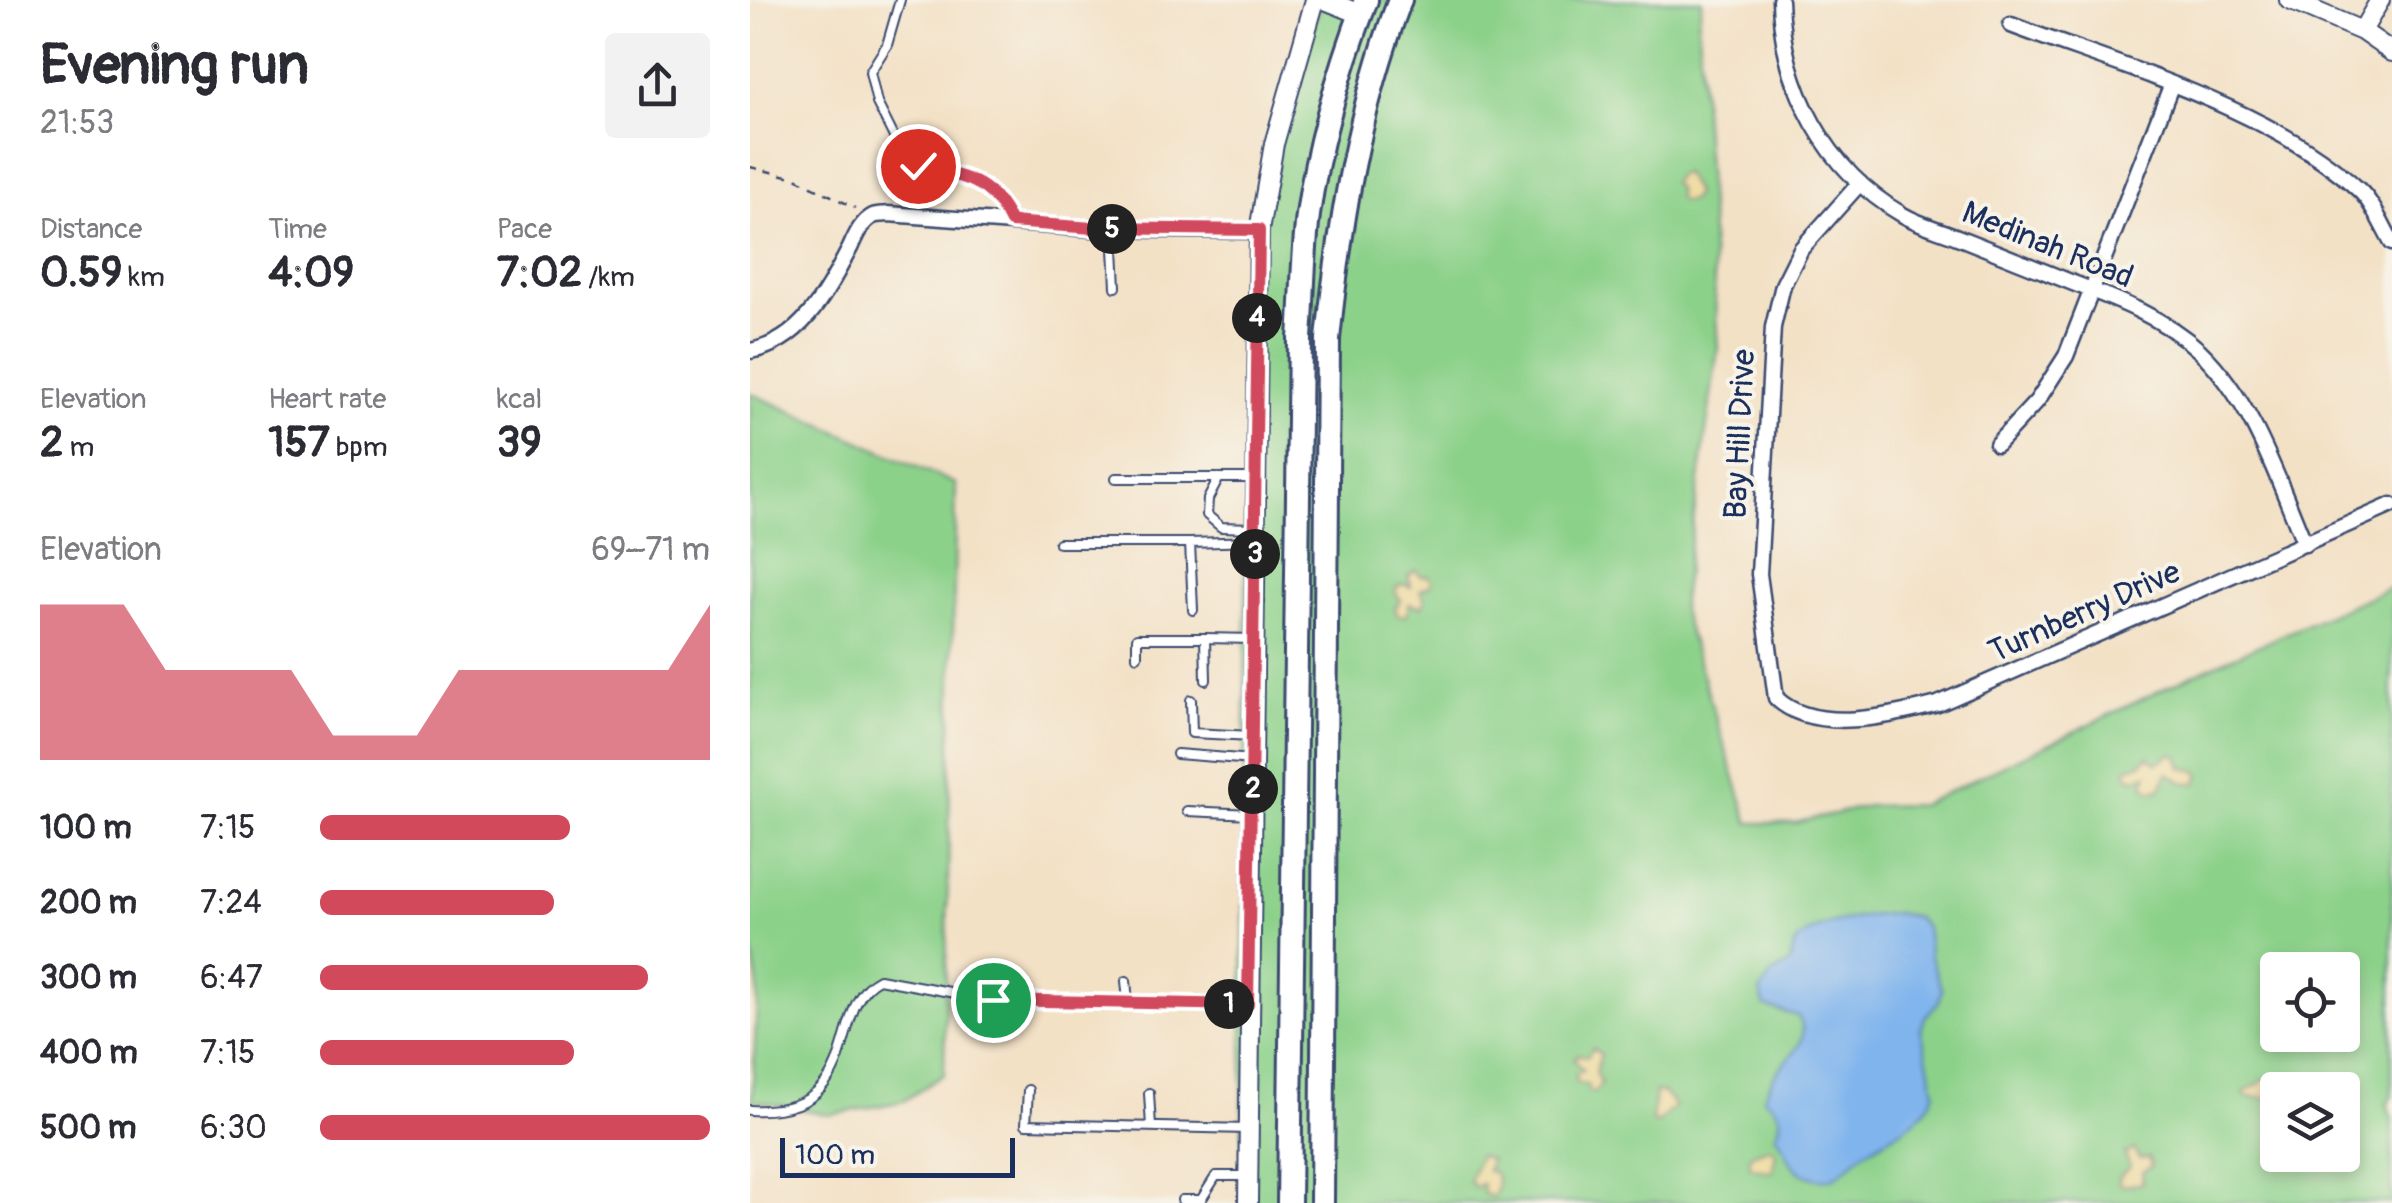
<!DOCTYPE html>
<meta charset="utf-8">
<style>
:root{--surface:#fff;--page:#f2f2f3;--text:#2b2b33;--muted:#7c7c81;--accent:#d1495b}
body{margin:0;font-family:Pangolin,sans-serif;background:var(--page);color:var(--text);height:100vh;display:flex;flex-direction:column;font-size:38px;white-space:nowrap}
*{box-sizing:border-box;margin:0}
p{font-size:32px;color:var(--muted)}
.icon{flex:none;width:55px;height:55px;fill:none;stroke:currentColor;stroke-width:2;stroke-linecap:round;stroke-linejoin:round}
.map{position:relative;flex:1;overflow:hidden}
.sheet{display:flex;flex-direction:column;background:var(--surface);width:750px}
.sheet>*{flex:none}
.buttons{position:absolute;left:1510px;top:952px;display:grid;gap:20px}
.buttons a{display:grid;place-items:center;width:100px;height:100px;border-radius:10px;background:var(--surface);box-shadow:0 5px 15px #0003;font-size:50px}
.scale{position:absolute;left:30px;bottom:25px;width:235px;box-sizing:border-box;padding-left:10px;border:5px solid #1b2f5e;border-top:0;font-size:28px;line-height:35px;white-space:nowrap;color:#1b2f5e;-webkit-text-stroke:8px #f7f3e8;paint-order:stroke}
.pin{position:absolute;display:grid;place-items:center;width:85px;height:85px;color:#fff;margin:-42px;border:5px solid #fff;border-radius:50%;box-shadow:0 2px 10px #0007}
.km{position:absolute;width:50px;height:50px;margin:-25px;border-radius:50%;background:#222;color:#fff;font-size:28px;line-height:50px;text-align:center}
.round{display:grid;place-items:center;flex:none;width:105px;height:105px;border-radius:10px;background:var(--page)}
.headline{display:flex;align-items:center;justify-content:space-between;height:170px;padding:0 40px}
h1{font-size:55px;font-weight:800;line-height:75px}
.stats{display:grid;grid-template-columns:repeat(3,1fr);gap:15px;height:170px;padding:10px 40px}
.stats div{display:grid;align-content:center}
.stats b{font-size:42px;font-weight:800}
.stats small{font-size:28px;font-weight:400}
.stats p{font-size:28px}
.chart{height:280px;padding:20px 40px}
.chart p{display:flex;justify-content:space-between}
.chart svg{width:100%;height:180px;margin-top:10px;fill:var(--accent);opacity:.7}
ul{padding:0 40px;list-style:none;font-size:32px}
li{display:grid;grid-template-columns:160px 120px 1fr;align-items:center;height:75px}
li i{height:25px;border-radius:12px;background:var(--accent)}
main{display:flex;flex:1;min-height:0}
.map>svg:first-child{display:block}
</style>
<main>
<section class="sheet">
<div class="headline"><div><h1>Evening run</h1><p>21:53</p></div><a class="round"><svg class="icon" aria-label="share" viewBox="0 0 24 24"><path d="M12 15V3M7 8l5-5 5 5M5 13v7h14v-7"/></svg></a></div>
<div class="stats">
<div><p>Distance</p><b>0.59<small> km</small></b></div>
<div><p>Time</p><b>4:09</b></div>
<div><p>Pace</p><b>7:02<small> /km</small></b></div>
</div>
<div class="stats">
<div><p>Elevation</p><b>2<small> m</small></b></div>
<div><p>Heart rate</p><b>157<small> bpm</small></b></div>
<div><p>kcal</p><b>39</b></div>
</div>
<div class="chart"><p><span>Elevation</span>69–71 m</p>
<svg viewBox="0 0 160 44" preserveAspectRatio="none"><path d="M0 44V6L10 6L20 6L30 22L40 22L50 22L60 22L70 38L80 38L90 38L100 22L110 22L120 22L130 22L140 22L150 22L160 6V44z"/></svg>
</div>
<ul>
<li><b>100 m</b>7:15<i style="width:64%"></i></li>
<li><b>200 m</b>7:24<i style="width:60%"></i></li>
<li><b>300 m</b>6:47<i style="width:84%"></i></li>
<li><b>400 m</b>7:15<i style="width:65%"></i></li>
<li><b>500 m</b>6:30<i style="width:100%"></i></li>
</ul>
</section>
<div class="map">
<svg width="1642" height="1203" viewBox="0 0 1642 1203">
<rect width="100%" height="100%" fill="#f7f3e8"/>
<filter id="ink" filterUnits="userSpaceOnUse"><feTurbulence type="fractalNoise" baseFrequency=".01" numOctaves="2"/><feDisplacementMap in="SourceGraphic" scale="20" xChannelSelector="R" yChannelSelector="G"/><feConvolveMatrix kernelMatrix="1 2 1 2 8 2 1 2 1" color-interpolation-filters="sRGB"/></filter>
<filter id="wash" filterUnits="userSpaceOnUse"><feTurbulence type="fractalNoise" baseFrequency=".0048" numOctaves="4" result="noise"/><feDisplacementMap in="SourceGraphic" scale="40" xChannelSelector="R" yChannelSelector="G"/><feGaussianBlur stdDeviation="2.25" result="paint"/><feColorMatrix in="noise" values="0 0 0 0 0 0 0 0 0 0 0 0 0 0 0 0 0 1.4 0 .05"/><feComposite in="paint" operator="in"/></filter>
<g filter="url(#wash)">
<rect width="100%" height="100%" fill="#f3e1c6"/>
<!-- green -->
<path fill="#8cd18a" stroke="#548074" stroke-width="2.5" fill-rule="evenodd" d="M573,0H952L948,26L968,347L931,608L999,823H1045L1118,806L1171,805L1455,669L1642,587V1096L1637,1104L1642,1119V1203H492L498,250C506,161 541,82 573,0ZM1528,970H1592V1035H1528ZM1528,1090H1592V1155H1528Z
M0,393L206,484L194,1074L154,1101L80,1115L2,1100L8,982L0,942Z"/>
<!-- sand -->
<path fill="#eeda9e" stroke="#84847e" stroke-width="2.5" d="M934,173L945,193L941,200L933,202L928,199L927,189L922,182L927,175Z
M666,570L671,576H680L682,584L670,590L675,599L672,607L659,604L657,615L648,616L645,608L651,600L646,595V587L653,584L661,587L658,576Z
M1423,753L1428,756L1432,768L1448,771L1450,776L1447,783H1434L1418,773L1410,789L1402,791L1394,785L1397,774L1383,779L1377,774V768L1392,763L1398,756L1407,763Z
M843,1048L851,1055L845,1072L851,1084L844,1093L839,1091L837,1084L826,1083V1074L833,1070L824,1060L828,1054L837,1057Z
M1520,1077L1533,1090H1528L1527,1104L1516,1098L1495,1096L1494,1092Z
M905,1092L914,1093L925,1106L907,1124L902,1122Z
M1020,1147L1026,1153L1022,1172L1000,1167V1155Z
M1384,1149L1389,1159L1399,1158L1402,1166L1393,1171L1392,1183L1373,1186L1368,1183L1369,1177L1380,1167L1375,1154Z
M729,1155L740,1159L737,1171L743,1172C748,1178 748,1192 742,1197L733,1194L732,1184L725,1187L719,1182Z"/>
<!-- water -->
<path fill="#7fb4ed" stroke="#4d72a6" stroke-width="2.5" d="M1146,913L1166,917L1176,927L1180,957L1192,989L1189,1002L1175,1017L1171,1030L1185,1091C1174,1123 1141,1135 1116,1151C1098,1162 1089,1185 1064,1178C1033,1170 1042,1150 1025,1135C1036,1119 1028,1107 1013,1098C1018,1090 1020,1082 1025,1075C1039,1055 1063,1042 1048,1016L1015,1007L1010,992L1022,974L1039,964C1042,957 1042,947 1047,942C1065,922 1120,915 1146,913Z"/>
</g>
<g filter="url(#ink)">
<g fill="none" stroke-linecap="round" stroke-linejoin="round">
<!-- service casing -->
<g stroke="#3b4a6e" stroke-width="12">
<path id="service" d="M150,0L137,45L120,72L127,103L152,153L168,166L238,188L250,201L261,223
M363,229L366,287
M366,478H506
M469,478L458,499L457,515L471,527L503,528
M309,543H440
M443,610L440,543L505,541
M387,656V638H455
M456,680L455,638L504,639
M441,700L442,733L503,736
M427,754L503,760
M437,811L502,814
M376,981L378,1001L498,1005
M278,1090L276,1124L499,1129
M399,1093L401,1127
M0,1110C119,1116 75,1006 129,979L243,1000L378,1001
M432,1200H451L466,1176H499"/>
</g>
<!-- minor casing -->
<g stroke="#3b4a6e" stroke-width="19">
<path id="minor" d="M1030,0C1032,87 1075,170 1153,215C1170,225 1191,230 1210,238C1247,253 1285,268 1323,283C1368,300 1414,318 1450,351C1503,402 1527,478 1555,544
M1261,25C1374,68 1521,108 1609,190C1623,203 1632,226 1642,243
M1110,183L1051,249L1033,285L1023,327L1009,574L1026,698C1064,735 1142,716 1188,704L1642,505
M0,351C52,342 77,291 100,248C105,237 111,222 123,216C128,214 133,215 138,214L343,229L509,231
M1247,444L1287,401L1316,356L1421,86"/>
</g>
<!-- tertiary casing -->
<g stroke="#3b4a6e" stroke-width="22">
<path id="tertiary" d="M575,0L610,14
M1539,0L1612,31L1642,52
M1612,31L1630,0
M498,1203L509,231L524,144L565,0"/>
</g>
<!-- primary casing -->
<g stroke="#3b4a6e" stroke-width="28">
<path id="primary" d="M539,1203L550,338C553,297 553,255 558,215C568,141 590,69 616,0
M572,1203L578,339C590,223 608,110 650,0"/>
</g>
<!-- path -->
<path stroke="#3b4a6e" stroke-width="2.5" stroke-dasharray="8 8" stroke-linecap="butt" d="M0,167L46,178L105,208"/>
<!-- service -->
<use href="#service" stroke="#fff" stroke-width="8"/>
<!-- minor -->
<use href="#minor" stroke="#fff" stroke-width="14"/>
<!-- tertiary -->
<use href="#tertiary" stroke="#fff" stroke-width="18"/>
<!-- primary -->
<use href="#primary" stroke="#fff" stroke-width="22"/>
</g>
</g>
<g fill="none" stroke-linecap="round" stroke-linejoin="round" filter="url(#ink)">
<!-- route casing -->
<g stroke="#fff" stroke-width="20">
<path id="route" d="M168,166C214,178 238,176 261,222L343,228L509,230L498,1005L243,1000"/>
</g>
<!-- route -->
<use href="#route" stroke="#d1495b" stroke-width="12"/>
</g>
<g text-anchor="middle" stroke-width="8" stroke-linejoin="round" paint-order="stroke">
<!-- street labels -->
<g font-size="32" fill="#1b2f5e" stroke="#f7f3e8">
<text transform="translate(1298 244) rotate(22)" y="11">Medinah Road</text>
<text transform="translate(989 434) rotate(-87)" y="11">Bay Hill Drive</text>
<text transform="translate(1334 611) rotate(-24)" y="11">Turnberry Drive</text>
</g>
</g>
</svg>
<div class="buttons">
<a><svg class="icon" aria-label="locate" viewBox="0 0 24 24"><circle cx="12" cy="12" r="6"/><path d="M12 2v4M12 18v4M2 12h4M18 12h4"/></svg></a>
<a><svg class="icon" aria-label="layers" viewBox="0 0 24 24"><path d="M12 4l9 5-9 5-9-5zM3 14l9 5 9-5"/></svg></a>
</div>
<div class="scale">100 m</div>
<div class="pin" style="left:243px;top:1000px;background:#1e9e55"><svg class="icon" aria-label="arrive" viewBox="0 0 24 24"><path d="M6 21V4h12l-3 4 3 4H6"/></svg></div>
<div class="pin" style="left:168px;top:166px;background:#d93025"><svg class="icon" aria-label="check" viewBox="0 0 24 24"><path d="M5 12l5 5 9-10"/></svg></div>
<b class="km" style="left:479px;top:1004px">1</b>
<b class="km" style="left:503px;top:789px">2</b>
<b class="km" style="left:505px;top:554px">3</b>
<b class="km" style="left:507px;top:318px">4</b>
<b class="km" style="left:362px;top:229px">5</b>
</div>
</main>
